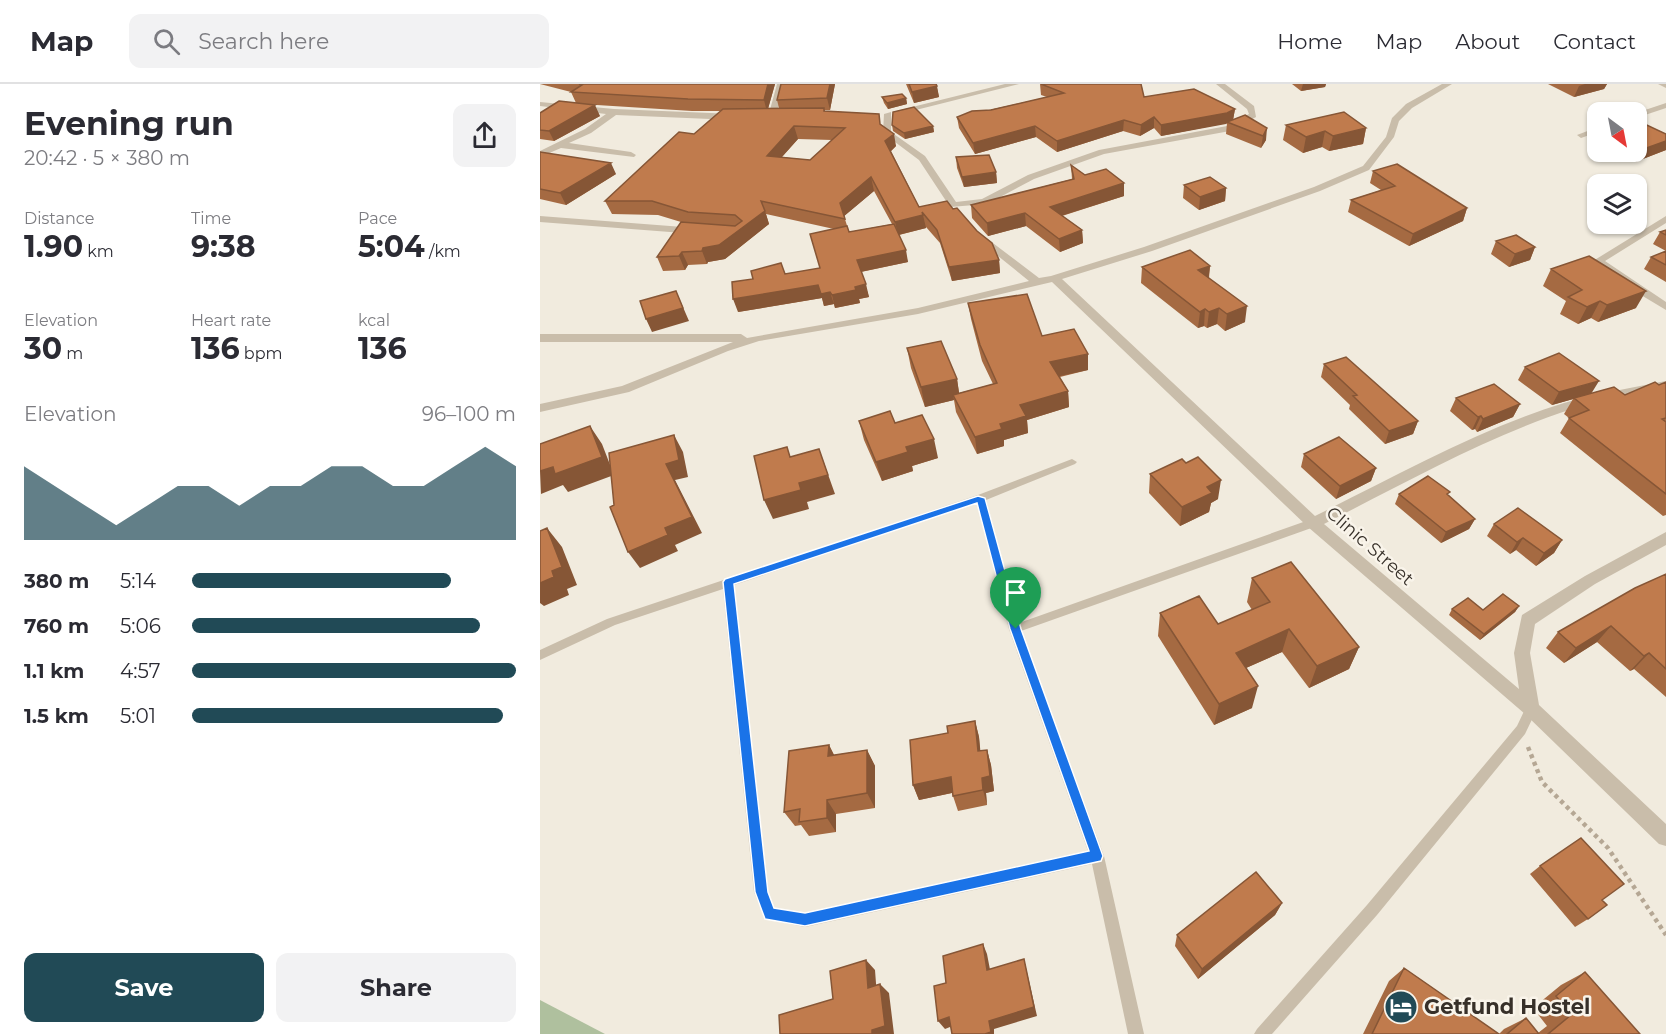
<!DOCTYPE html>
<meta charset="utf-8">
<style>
:root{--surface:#fff;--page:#f2f2f3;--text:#2b2b33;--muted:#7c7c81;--line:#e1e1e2;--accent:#214a56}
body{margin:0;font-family:Montserrat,sans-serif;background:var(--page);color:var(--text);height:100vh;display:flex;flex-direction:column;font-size:22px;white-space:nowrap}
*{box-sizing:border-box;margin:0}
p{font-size:20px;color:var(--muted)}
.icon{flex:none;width:33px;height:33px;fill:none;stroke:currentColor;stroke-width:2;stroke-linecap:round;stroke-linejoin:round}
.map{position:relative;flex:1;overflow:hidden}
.panel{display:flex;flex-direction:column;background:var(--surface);width:540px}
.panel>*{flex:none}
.needle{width:39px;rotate:148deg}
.controls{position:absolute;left:1047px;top:18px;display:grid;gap:12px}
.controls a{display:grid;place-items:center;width:60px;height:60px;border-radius:12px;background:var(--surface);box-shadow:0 2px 4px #0004;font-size:30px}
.pin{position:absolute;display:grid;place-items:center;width:51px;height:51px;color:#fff;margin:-62px -26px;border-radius:50% 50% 50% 0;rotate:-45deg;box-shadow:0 0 6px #0007}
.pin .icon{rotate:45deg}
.round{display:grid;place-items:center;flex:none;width:63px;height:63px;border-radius:12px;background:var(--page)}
.headline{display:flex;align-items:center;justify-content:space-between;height:102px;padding:0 24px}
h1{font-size:33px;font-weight:700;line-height:45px}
.figures{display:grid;grid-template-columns:repeat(3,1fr);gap:9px;height:102px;padding:6px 24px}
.figures div{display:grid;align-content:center}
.figures b{font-size:30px;font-weight:700}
.figures small{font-size:16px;font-weight:400}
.figures p{font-size:16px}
.chart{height:168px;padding:12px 24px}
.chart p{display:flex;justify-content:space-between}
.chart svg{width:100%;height:108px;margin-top:6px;fill:var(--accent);opacity:.7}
.action{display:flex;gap:12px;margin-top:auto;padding:12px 24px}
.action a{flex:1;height:69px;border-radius:12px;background:var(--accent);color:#fff;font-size:24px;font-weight:700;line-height:69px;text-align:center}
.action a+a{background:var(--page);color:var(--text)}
ul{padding:0 24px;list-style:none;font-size:20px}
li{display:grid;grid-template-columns:96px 72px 1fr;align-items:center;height:45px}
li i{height:15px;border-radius:8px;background:var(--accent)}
header{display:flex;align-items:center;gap:36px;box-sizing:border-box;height:84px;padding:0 30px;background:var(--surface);border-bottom:2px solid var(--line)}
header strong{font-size:28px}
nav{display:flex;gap:33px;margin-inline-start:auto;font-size:21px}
.search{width:420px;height:54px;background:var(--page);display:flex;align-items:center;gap:15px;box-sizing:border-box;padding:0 21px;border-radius:12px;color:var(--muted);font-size:22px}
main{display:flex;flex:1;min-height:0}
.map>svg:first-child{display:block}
</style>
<header>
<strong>Map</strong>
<div class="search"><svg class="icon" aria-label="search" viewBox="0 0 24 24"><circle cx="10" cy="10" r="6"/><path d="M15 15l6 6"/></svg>Search here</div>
<nav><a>Home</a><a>Map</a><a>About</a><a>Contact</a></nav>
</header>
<main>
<section class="panel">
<div class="headline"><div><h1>Evening run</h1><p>20:42 · 5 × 380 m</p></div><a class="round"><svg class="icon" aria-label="share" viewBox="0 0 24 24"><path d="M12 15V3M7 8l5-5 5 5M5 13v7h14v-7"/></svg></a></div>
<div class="figures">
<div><p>Distance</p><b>1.90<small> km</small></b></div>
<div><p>Time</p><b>9:38</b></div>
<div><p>Pace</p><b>5:04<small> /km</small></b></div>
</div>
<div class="figures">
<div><p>Elevation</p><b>30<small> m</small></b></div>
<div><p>Heart rate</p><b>136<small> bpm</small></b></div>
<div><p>kcal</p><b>136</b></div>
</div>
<div class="chart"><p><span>Elevation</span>96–100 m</p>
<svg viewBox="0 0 160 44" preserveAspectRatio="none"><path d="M0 44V14L10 22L20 30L30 38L40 30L50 22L60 22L70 30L80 22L90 22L100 14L110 14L120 22L130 22L140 14L150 6L160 14V44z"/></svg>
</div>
<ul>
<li><b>380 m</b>5:14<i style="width:80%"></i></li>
<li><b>760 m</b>5:06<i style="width:89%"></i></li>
<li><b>1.1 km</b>4:57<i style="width:100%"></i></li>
<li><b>1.5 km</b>5:01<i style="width:96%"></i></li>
</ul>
<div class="action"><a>Save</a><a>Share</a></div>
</section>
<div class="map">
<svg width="1126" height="950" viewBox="0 0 1126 950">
<rect width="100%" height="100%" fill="#f1ebde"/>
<!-- green -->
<path fill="#afc09e" d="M0,916L65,950H0Z"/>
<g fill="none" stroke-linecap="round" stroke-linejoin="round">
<!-- path -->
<path stroke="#b5a794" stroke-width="4.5" stroke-dasharray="4 4" stroke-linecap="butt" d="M988,663L1002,698L1068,764L1126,851"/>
<!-- service -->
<path fill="#c9bdaa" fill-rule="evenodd" d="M532,375L537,378L535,380L446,416L479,539L769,436H777L778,439L777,442L481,547L564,772L604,950H588L552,780L265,843L225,835L214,808L183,505L75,541L0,576V566L67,535L438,411ZM437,419L469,545L548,767L265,829L234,824L228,808L194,501Z
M991,620L995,621L997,625L985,650L837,831L732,950H714L717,945L827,821L977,642L987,621Z"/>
<!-- minor -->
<path fill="#c9bdaa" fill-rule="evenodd" d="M237,0H245L236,33L232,36L228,33Z
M465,0H479L356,31L352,28Z
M676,0H685L714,22L716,33L690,47L564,70L494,95L447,120L410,123L379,76L343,49L344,30L351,28V48L385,72L416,118L442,115L488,91L559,66L687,42L709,30L707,25Z
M902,0H912L872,24L859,37L854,53L829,86L780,107L612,167L522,195L775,432C856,392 937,346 1024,319C1058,309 1091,304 1126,297V305C1094,312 1063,316 1032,325C946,353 865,399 784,440L979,605L974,569L982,531L1045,492L1126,448V461L1055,500L995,540L990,569L999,621L1126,740V762L1119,760L985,630L768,443L512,198L378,230L219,257L188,267L89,308L0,328V320L82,302L193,258H0V250H201L207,254L378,224L489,197L437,155L436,153L441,150L499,194L511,192L604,163L774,103L823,82L846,53L852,34L866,20Z
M1118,0H1126V4Z
M0,18L74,25L194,30L198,33L194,36L76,31L51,49L29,59L91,68L96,71L94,73L21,64L0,73V67L45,45L66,30L0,22Z
M1126,19V24L1096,34V29Z
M1058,43V48L1041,54L1037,51Z
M0,132L156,144L161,147L156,150L0,138Z
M1126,132V139L1065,177L1126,218V226L1066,190L1053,177Z"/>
</g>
<!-- wall -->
<path fill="#a56a42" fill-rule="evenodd" d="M0,0H235L228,25L239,24L237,16L241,0H295L290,26H285V27L342,41L356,62L351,67L379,123L413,125L459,176L460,189L412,197L400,159L386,143V144L359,151L368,178L321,188L329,213L319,215L320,219L295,224L294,220L284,222L282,214L198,228L245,190L280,184L294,145L226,130L229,140L185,175L168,178L167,180L148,181L145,186L123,187L117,173L141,138L118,131L72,130L65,117L154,50L181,27H152L41,20L60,32L14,57L0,55V29L36,19L31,8ZM258,55L292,56L270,76L242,73ZM334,107L352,140L309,148L304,132Z
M366,0H396L399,13L374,19Z
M500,0L602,3L604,13L695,25L693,36L705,31L726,56L721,64L686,50L687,39L621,52L614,44L600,52L583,47L517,68L496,53L435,70L419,44L417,33L507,13L501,11Z
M752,0H786L785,3L761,7Z
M1008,0H1067L1064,5L1034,13Z
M342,13L366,14L367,20L348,25L344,19Z
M1096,36L1126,50V66L1095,78L1077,68H1096Z
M352,41L393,42L394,48L365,55L353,47Z
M746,41L826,44L823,60L789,67L782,63L763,69L743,56Z
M1058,45V57L1053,54Z
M0,68L76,90L26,121L0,115Z
M416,73L456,88L457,99L424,103L417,84Z
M531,81L545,91L584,99V112L522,132L542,146L543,159L520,168L486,142L448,152L432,134L431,121L532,95Z
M833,87L927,124L923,137L869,162L808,128L811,116L841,106L830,99Z
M644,101L686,104L685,117L659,126L643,114Z
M1126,146V198L1104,185L1111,173L1126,167L1113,160L1120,148Z
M956,157L995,163L990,176L969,183L951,170Z
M670,182L669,194L705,238L685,247L677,240L667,244L664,242L658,244L601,199L602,183Z
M1011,185L1096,224L1058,238L1051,234L1038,240L1020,230L1026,217L1003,202Z
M428,219L502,252L548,286L520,293L528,307L529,323L487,336L488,349L464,356V362L437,370L416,328L414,316L385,323L371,284L367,264L417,295L419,309L453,300L442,277L431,235Z
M784,280L878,337L873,350L845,360L809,325L810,321L781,293Z
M985,283L1051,310L1085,311L1119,301L1126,298V431L1123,432L1020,349L1029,334L1024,330L1033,315L1012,321L978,296Z
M916,314L980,320L973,333L937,348L935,345L932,346L910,327Z
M319,337L355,339L398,374L372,382L373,387L342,397L324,356Z
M764,370L836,384L831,397L796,415L761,383Z
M610,390L678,415L671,419L669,428L640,442L609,409Z
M859,410L908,411L935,435L929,445L901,459L855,420Z
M954,440L1022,456L1014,469L996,482L976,466L970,470L947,452Z
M1126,490V613L1094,585L1090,587L1057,558L1024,579L1006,564L1018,548Z
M712,494L819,563L809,585L769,604L742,568L706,584L712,624L674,641L618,552L620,529L678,540L712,526L707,518Z
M979,522L975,528L940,556L909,531L912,525L943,526Z
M435,637L439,653L440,667L447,666L451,681L454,707L446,709L447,721L418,727L412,709L379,716L373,701L408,649Z
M289,661L294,671L327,666L335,682V724L296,730V748L269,752L261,741L255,742L244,728Z
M1000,782L1062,816L1048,835L1035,843L990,790Z
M742,819L735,831L658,895L635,862L637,851Z
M864,884L959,950L964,945L986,934L998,949L1007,942L993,924L1021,901L1045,888L1100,950H823L849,897Z"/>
<!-- shaded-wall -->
<path fill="#865636" d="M228,0H235L227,28L224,16Z
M290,0H295L290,26L287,14Z
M763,0H786L785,3L761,7Z
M1045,0H1067L1064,5L1034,13L1039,2Z
M397,2L399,13L374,19L372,8Z
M366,14L367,20L348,25L347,19Z
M55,21L60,32L14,57L9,47Z
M695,25L693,36L686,40L621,52V41Z
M614,33V44L600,52L601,41Z
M584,36L583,47L517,68V57Z
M254,42L258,55L231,85L227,72Z
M393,42L394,48L365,55L364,49Z
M495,42L496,53L435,70L433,59Z
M727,44L726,56L721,64L723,52Z
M826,44L823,60L789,67L793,52Z
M785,47L782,63L763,69L766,53Z
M354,50L356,62L348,70L345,57Z
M1126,57V66L1095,78L1101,66Z
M71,79L76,90L26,121L20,109Z
M456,88L457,99L424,103L422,93Z
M331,93L334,107L303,133L300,119Z
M584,99V112L511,135L510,123Z
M686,104L685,117L659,126L660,113Z
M927,124L923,137L869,162L873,150Z
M225,127L229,140L185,175L168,178L167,180L162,167L163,164Z
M485,129L486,142L448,152L447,139Z
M383,131L386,144L358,151L355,138Z
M542,146L543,159L520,168L519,155Z
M995,163L990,176L969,183L975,170Z
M366,166L368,178L320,188L317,176Z
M142,168L148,181L145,186L139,172Z
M459,176L460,189L412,197L409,183Z
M670,182L668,198L658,186Z
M326,200L329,213L319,215L320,219L295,224L292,211L315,203Z
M278,201L290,208L294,220L284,222L282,214L198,228L193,215Z
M136,207L149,237L112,248L106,235Z
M1106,207L1096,224L1058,238L1067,221Z
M1060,217L1051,234L1038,240L1047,223Z
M707,222L705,238L685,247L687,230Z
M679,224L677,240L667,244L669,228Z
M665,225L664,242L658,244L660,228Z
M548,270V286L511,294L510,278Z
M417,295L420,315L413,311L414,316L385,323L381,303Z
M1059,297L1051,310L1012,321L1019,308Z
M528,307L529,323L487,336L488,349L464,356V362L437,370L435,353L480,321Z
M980,320L973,333L937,348L943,335Z
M941,332L935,345L932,346L938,333Z
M878,337L873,350L845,360L849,347Z
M50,342L62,360L74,391L28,408L23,401L1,410L0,387L13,383Z
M134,351L143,368L148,393L135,396L162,449L135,461L138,467L100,484L88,468L125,444L126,380Z
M394,355L398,374L372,382L373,387L342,397L336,378L366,363Z
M279,365L295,410L267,418L269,425L233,435L224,416L259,399Z
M836,384L831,397L796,415L800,402Z
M681,396L678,415L671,419L669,428L640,442L642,423L667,403Z
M935,435L929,445L901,459L906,448Z
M7,444L22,463L37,501L27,505L29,511L4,522L0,519V499L12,487Z
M983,454L976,466L970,470L977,458Z
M1022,456L1014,469L996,482L1004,469Z
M979,522L975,528L940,556L944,550Z
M1071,542L1057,558L1024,579L1036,564Z
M749,545L742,568L690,591L696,569Z
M819,563L809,585L769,604L777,582Z
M1109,569L1094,585L1090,587L1104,572Z
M718,602L712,624L674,641L679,620Z
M435,637L439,653L442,683L438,667Z
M289,661L297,677L288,672Z
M327,666L335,682V724L327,709Z
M447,666L451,681L454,707L446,709L447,721L443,706L442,694Z
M411,693L416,708L379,716L373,701Z
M287,716L296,730V748L287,734Z
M742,819L735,831L658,895L662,885Z
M443,860L447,870L452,896L447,886Z
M484,875L497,932L454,945V950H445L449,937Z
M326,876L335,886L337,913L328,904Z
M340,900L349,909L354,950H332V946Z
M409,933L415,941L405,945L398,937Z"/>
<!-- building -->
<path fill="#c07b4d" stroke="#865636" stroke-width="1.5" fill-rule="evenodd" d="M39,0H228L224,16L148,15L31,8L42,1Z
M241,0H290L287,14L237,16Z
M369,0H396L397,2L372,8Z
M501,0H601L604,13L654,5L695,25L687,29L621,41L614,33L601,41L584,36L517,57L495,42L433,59L417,33L432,27L451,26L524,9Z
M362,10L366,14L347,19L342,13Z
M19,17L55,21L9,47L0,46V29Z
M374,23L393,42L364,49L352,41L353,28Z
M284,24V27L339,30L340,40L354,50L345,57L379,123L407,117L413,125L417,124L437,147L452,159L459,176L409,183L397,146L382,128L383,131L355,138L331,93L300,119L305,135L221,117L225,127L179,161L163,164L162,167L142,168L139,172L117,173L141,138L195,142L202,137L195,131L148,128L112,117H65L139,48L154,50L183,25ZM254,42L305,44L270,76L227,72Z
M804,28L826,44L793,52L785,47L766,53L746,41Z
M705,31L727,44L723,52L687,38Z
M1096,36L1126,50V57L1101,66L1096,64Z
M0,68L71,79L20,109L0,105Z
M449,71L456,88L422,93L416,73Z
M857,80L927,124L873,150L811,116L855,102L833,87Z
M531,81L545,91L566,85L584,99L510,123L542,146L519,155L485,129L447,139L431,121L534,95Z
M670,93L686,104L660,113L644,101Z
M354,140L366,166L317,176L326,200L315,203L316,206L292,211L290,208L281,210L278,201L193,215L192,198L213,195L211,187L241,179L245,190L280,184L270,150L307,142L309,148Z
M1126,146V151L1120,148Z
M976,151L995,163L975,170L956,157Z
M650,166L670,182L658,186L707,222L687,230L679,224L669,228L665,225L660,228L602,183Z
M1126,167V181L1111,173Z
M1049,172L1106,207L1067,221L1060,217L1047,223L1028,213L1042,206L1011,185Z
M136,207L143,224L106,235L100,217Z
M487,210L502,252L534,245L548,270L510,278L528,307L480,321L486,332L460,340L462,345L435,353L413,311L457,299L440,261L428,219Z
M401,257L417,295L381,303L367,264Z
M1019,269L1059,297L1019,308L985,283Z
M806,273L878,337L849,347L813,312L817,311L784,280Z
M1115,298L1119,301L1126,298V334L1122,335L1126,338V410L1029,334L1049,326L1034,314L1074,303L1085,311Z
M954,300L980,320L943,335L941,332L938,333L916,314Z
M350,327L355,339L382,331L394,355L366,363L368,368L336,378L319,337Z
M50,342L62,373L15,390L13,383L0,387V360Z
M134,351L139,376L126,380L152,433L125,444L128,451L88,468L70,423L74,421L69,369Z
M799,353L836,384L800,402L764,370Z
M247,363L250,373L279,365L288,391L259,399L261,406L224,416L214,372Z
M658,373L681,396L667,403L672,409L642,423L610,390L642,375L646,379Z
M888,392L910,408L907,410L935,435L906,448L859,410Z
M978,424L1022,456L1004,469L983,454L977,458L954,440Z
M7,444L22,483L12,487L14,493L0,499V447Z
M751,478L819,563L777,582L749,545L696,569L718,602L679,620L620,529L659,512L678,540L730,518L712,494Z
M1126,490V585L1109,569L1104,572L1071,542L1036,564L1018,548L1095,504Z
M963,510L979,522L944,550L912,525L928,514L943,526Z
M435,637L438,667L447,666L450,692L442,694L443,706L413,712L411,693L373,701L370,656L408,649L407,642Z
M289,661L288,672L327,666V709L287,716V734L259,738L260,725L244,728L249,667Z
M1041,754L1084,800L1062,816L1067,821L1048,835L1000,782Z
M716,788L742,819L662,885L637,851Z
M443,860L447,886L484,875L494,923L449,937L451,948L445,950H412L409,933L398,937L394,902L406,899L403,872Z
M326,876L328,904L340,900L345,942L332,946V950H240L239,931L293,915L290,887Z
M864,884L959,950H832Z
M1045,888L1100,950H1008L1031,931L1016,912Z
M986,934L999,950H967Z"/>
<!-- route -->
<path fill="#1a73e8" stroke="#fff" stroke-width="1.5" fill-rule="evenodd" d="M438,412L445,414L481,545L563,772L561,777L265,842L225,835L215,808L183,498L185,495ZM437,419L470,545L549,767L265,829L234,824L228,808L194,500Z"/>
<!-- icons -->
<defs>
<g id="hotel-disc" transform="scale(1.725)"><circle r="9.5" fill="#214a56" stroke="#f9f4ea"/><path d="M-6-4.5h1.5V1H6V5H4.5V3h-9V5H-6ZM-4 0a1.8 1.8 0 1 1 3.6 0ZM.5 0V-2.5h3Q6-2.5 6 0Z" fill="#fff"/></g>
</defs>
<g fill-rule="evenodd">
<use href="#hotel-disc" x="861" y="923"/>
</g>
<g text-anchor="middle" stroke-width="5" stroke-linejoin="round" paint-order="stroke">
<!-- street labels -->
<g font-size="18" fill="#373029" stroke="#f9f4ea">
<text transform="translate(830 462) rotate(41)" y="6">Clinic Street</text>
</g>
<!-- near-poi labels -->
<g font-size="21" font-weight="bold" fill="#373029" stroke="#f9f4ea" text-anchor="start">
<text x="884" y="930">Getfund Hostel</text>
</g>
</g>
</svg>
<div class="controls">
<a><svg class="needle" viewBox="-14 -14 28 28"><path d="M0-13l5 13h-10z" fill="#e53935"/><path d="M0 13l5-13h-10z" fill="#7c7c81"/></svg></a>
<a><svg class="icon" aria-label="layers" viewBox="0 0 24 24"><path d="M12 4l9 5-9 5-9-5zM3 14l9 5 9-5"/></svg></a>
</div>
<div class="pin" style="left:476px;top:545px;background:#1e9e55"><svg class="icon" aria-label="arrive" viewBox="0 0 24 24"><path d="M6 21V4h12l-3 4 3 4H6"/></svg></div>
</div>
</main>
